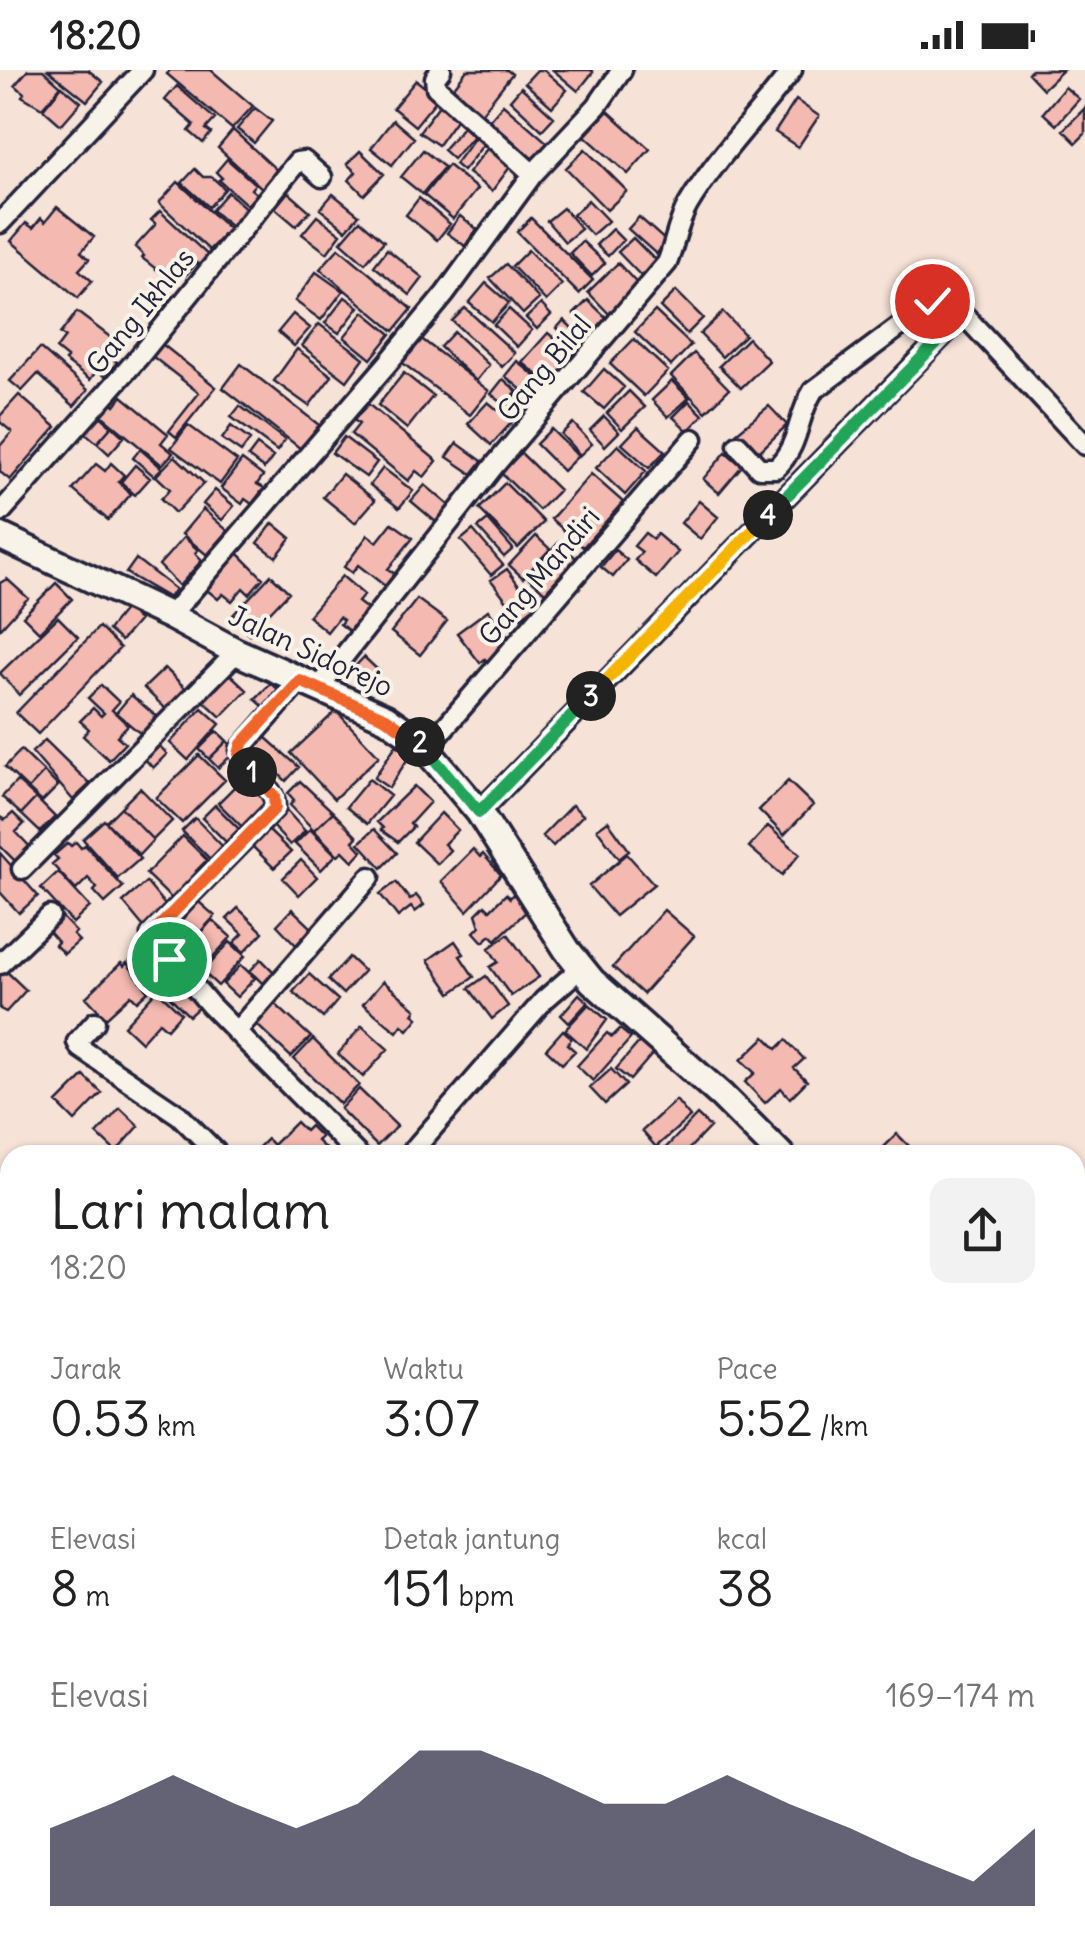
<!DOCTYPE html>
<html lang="id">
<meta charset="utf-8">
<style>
:root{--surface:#fff;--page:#f2f2f2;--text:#222;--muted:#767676;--accent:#22223b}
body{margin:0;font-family:Delius,sans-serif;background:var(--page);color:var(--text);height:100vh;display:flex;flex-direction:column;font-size:38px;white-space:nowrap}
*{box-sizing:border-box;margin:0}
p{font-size:32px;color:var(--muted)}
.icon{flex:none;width:55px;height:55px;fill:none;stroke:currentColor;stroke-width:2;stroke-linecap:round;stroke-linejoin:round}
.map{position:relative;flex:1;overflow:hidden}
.side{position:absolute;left:0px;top:1075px;width:1085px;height:810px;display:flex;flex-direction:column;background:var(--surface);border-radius:30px 30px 0 0;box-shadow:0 2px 8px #0004}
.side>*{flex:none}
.pin{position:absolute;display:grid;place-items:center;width:85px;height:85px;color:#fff;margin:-42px;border:5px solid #fff;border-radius:50%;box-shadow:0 2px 10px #0007}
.km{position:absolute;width:50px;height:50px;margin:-25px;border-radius:50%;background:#222;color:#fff;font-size:28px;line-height:50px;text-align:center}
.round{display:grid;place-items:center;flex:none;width:105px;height:105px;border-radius:20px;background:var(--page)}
.headline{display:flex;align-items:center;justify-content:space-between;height:170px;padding:0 50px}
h1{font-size:55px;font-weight:600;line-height:75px}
.metrics{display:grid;grid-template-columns:repeat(3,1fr);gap:15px;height:170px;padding:10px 50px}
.metrics div{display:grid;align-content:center}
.metrics b{font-size:50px;font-weight:600}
.metrics small{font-size:28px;font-weight:400}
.metrics p{font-size:28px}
.chart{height:280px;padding:20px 50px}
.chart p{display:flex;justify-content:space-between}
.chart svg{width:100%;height:180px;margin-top:10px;fill:var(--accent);opacity:.7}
.status{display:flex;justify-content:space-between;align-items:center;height:70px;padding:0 50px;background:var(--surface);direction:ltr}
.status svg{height:28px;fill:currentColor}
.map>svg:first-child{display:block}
</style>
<div class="status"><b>18:20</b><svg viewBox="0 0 49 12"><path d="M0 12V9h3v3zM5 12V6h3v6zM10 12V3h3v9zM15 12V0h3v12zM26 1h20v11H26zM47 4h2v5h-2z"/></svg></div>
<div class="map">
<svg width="1085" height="1885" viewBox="0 0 1085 1885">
<rect width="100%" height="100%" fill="#f6e2d7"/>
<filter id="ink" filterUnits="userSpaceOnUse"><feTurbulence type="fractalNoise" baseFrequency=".01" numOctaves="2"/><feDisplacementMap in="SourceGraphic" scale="20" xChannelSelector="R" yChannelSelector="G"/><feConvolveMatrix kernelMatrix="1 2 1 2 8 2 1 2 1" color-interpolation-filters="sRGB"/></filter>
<g filter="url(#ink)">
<!-- building -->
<path fill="#f4b9b0" stroke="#22223b" stroke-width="2.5" d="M28,0H43L61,16L42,38L22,26L24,23L15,15Z
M48,0H88L103,12L87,31Z
M170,0H211L253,36L232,59L167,4Z
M467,0H507L512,4L480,45L450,22Z
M537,0H544L567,20L552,37L525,13Z
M553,0H591L593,2L578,21Z
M1032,0H1063L1043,19L1028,3Z
M416,10L438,28L415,56L393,38Z
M62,16L81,32L61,55L43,39Z
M177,16L215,49L206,59L211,63L203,73L189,61L194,55L165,30Z
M521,17L554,47L542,60L510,30Z
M1065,17L1079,29L1056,55L1043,43Z
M796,30L819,46L798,77L775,62Z
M440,34L458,47L438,75L419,62Z
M503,34L549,74L532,93L486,54Z
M255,38L272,51L254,73L237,59Z
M1085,38V64L1076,73L1063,60Z
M608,41L650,79L628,104L585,66Z
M393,50L414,68L392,95L371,78Z
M463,57L473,66L453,89L443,80Z
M233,60L279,102L264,120L218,78Z
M478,63L487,70L463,101L455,94Z
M490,75L513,93L492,121L468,103Z
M585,79L627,121L607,140L566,98Z
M423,80L444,97L422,124L401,107Z
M360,81L384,104L364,125L349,110L356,102L347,94Z
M227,89L255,114L251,119L257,124L247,135L219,110L222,108L216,102Z
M448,95L477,119L453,149L424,125Z
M195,99L203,107H212L225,119L209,137L182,113Z
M178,112L229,159L209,180L159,133Z
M228,122L250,142L234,160L212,140Z
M288,122L310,141L296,156L275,138Z
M333,124L359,145L346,160L320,139Z
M419,128L450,154L437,170L406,145Z
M588,130L608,151L592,165L573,145Z
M57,137L94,167L81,182L89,189L79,200L92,211L78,228L11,171L26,153L33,158L41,148L45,152Z
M563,138L581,159L565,172L547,151Z
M160,141L211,188L202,197L197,193L185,206L179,200L170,210L142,188L144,186L135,177L156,154L151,150Z
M317,146L341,164L327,183L302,164Z
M460,146L477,159L465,176L447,163Z
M639,147L667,172L656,184L628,159Z
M531,148L593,210L579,224L517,162Z
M360,150L384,171L365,193L341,172Z
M612,159L623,170L608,186L596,175Z
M633,168L659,194L644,209L618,182Z
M582,171L605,193L592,206L570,183Z
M339,178L412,239L394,261L320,199Z
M387,179L423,208L410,225L374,196Z
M528,180L562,215L546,231L512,196Z
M618,193L642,219L612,247L588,222Z
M506,194L539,229L523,244L490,208Z
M316,202L343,221L321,250L295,231Z
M486,213L509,233L492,252L469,233Z
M676,221L703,248L687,264L660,237Z
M345,227L359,237L339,263L325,253Z
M588,230L611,252L597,267L574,244Z
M541,234L551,245L537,259L526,248Z
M465,238L515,283L502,297L452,251Z
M509,239L532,260L517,277L494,255Z
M655,241L691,275L671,296L635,262Z
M77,242L118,273L108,285L117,292L106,307L97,300L90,310L65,291L67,288L56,279L65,267L60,264Z
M364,242L391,264L371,289L344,267Z
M723,242L745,265L722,287L700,264Z
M293,244L310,258L294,276L278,262Z
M564,250L591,277L583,284L557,258Z
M319,254L364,288L347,311L302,276Z
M454,262L489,295L476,311L440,277Z
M548,263L575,286L550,315L522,292Z
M419,267L489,321L470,345L400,291Z
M748,268L769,291L741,318L719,296Z
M634,269L668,301L644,326L610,294Z
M162,274L216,317L176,367L169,361L199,323L152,286Z
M40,278L88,320L74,336L38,304L22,321L10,311Z
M297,279L332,306L309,336L274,311Z
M694,283L729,319L706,342L671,306Z
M517,291L547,316L535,331L505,306Z
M241,294L319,355L301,379L223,318Z
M604,299L624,317L604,339L584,322Z
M404,303L433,326L407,359L378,335Z
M503,309L517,321L505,335L491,324Z
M672,311L689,328L668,347L652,330Z
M520,321L535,335L522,351L506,338Z
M629,321L645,337L622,359L607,343Z
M19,325L56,357L10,410L0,402V376L12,362L0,352V346Z
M122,326L168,364L161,373L173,383L162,395L99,343L110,330L115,335Z
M689,331L703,345L688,361L673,347Z
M488,332L512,352L491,375L468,354Z
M368,334L437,391L424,407L416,401L408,411L351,364L359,354L354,350Z
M240,336L285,370L277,381L231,347Z
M769,336L787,355L759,382L736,363Z
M98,344L112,356L97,373L83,361Z
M604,346L619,362L605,376L590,360Z
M573,353L592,374L580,385L561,364Z
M188,355L237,391L220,414L171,378Z
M112,356L124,367L109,384L97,373Z
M231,356L250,370L241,382L222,369Z
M638,357L665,381L649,398L622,374Z
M551,359L578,386L563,401L536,374Z
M344,367L377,392L366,407L332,383Z
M457,373L482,391L472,404L447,387Z
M257,375L273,387L264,399L248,387Z
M618,375L646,401L625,425L596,398Z
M140,379L162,398L154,406L133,388Z
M726,382L742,396L719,423L703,409Z
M521,383L559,420L539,440L501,403Z
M175,386L204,413L175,443L161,429L170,419L156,406Z
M242,390L263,406L257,414L264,418L252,434L245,429L242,434L221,418Z
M111,393L124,405L118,412L131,424L108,450L73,420L96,394L105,401Z
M135,395L150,408L135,425L121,412Z
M383,398L413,421L399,438L370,415Z
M342,404L375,430L355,453L323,427Z
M591,404L623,432L583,477L551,449Z
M505,413L544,452L518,478L479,439Z
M425,415L451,437L437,453L411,431Z
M215,420L234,436L222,450L203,434Z
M699,431L718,447L700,469L681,453Z
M203,439L228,461L207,485L182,464Z
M488,450L513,479L504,487L478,458Z
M273,453L291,468L276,487L258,473Z
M392,453L413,468L388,499L395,504L385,516L358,495L352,503L344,497L368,465L377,472Z
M473,460L503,495L491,505L461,470Z
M645,463L653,469L657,464L678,482L656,508L635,490L642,482L634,476Z
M536,466L550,479L523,508L509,495Z
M184,467L198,480L195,483L202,490L179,516L159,495Z
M559,472L576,488L545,522L528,507Z
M234,479L263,508L249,524L243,518L232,531L223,524L218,529L207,520L212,514L208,511Z
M615,480L627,490L613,507L601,497Z
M136,489L175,519L169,528L126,503Z
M507,499L535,537L520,548L491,510Z
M271,505L289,522L249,564L231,547Z
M342,506L364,525L358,532L371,542L356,561L352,557L349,561L340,554L343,550L339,547L327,562L308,546Z
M7,509L28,528L0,559V513Z
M56,513L72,529L39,562L23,546Z
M417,529L447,551L420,585L391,562Z
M125,539L139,550L121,571L108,560Z
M488,540L510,569L497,579L501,584L489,594L485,589L480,593L457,563Z
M58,547L78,567L19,625L0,603Z
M99,557L120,578L38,664L16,643Z
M364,587L379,601L366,616L350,602Z
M165,598L190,623L170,643L144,618Z
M230,604L247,620L221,647L204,631Z
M271,613L280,621L264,637L255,629Z
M101,615L119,632L112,640L128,655L117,666L125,673L109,690L83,666L89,659L80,651L93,638L101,646L104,643L88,628Z
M131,625L156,646L141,664L116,643Z
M202,638L220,654L188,690L170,673Z
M336,641L379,686L334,729L291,683Z
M217,661L227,671L209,689L199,679Z
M265,667L299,697L286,711L253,679Z
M45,670L90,714L73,730L32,682Z
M227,671L236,681L218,698L209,689Z
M157,673L167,684L153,698L143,687Z
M396,675L411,684L389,718L374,708Z
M21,680L44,702L28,719L5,697Z
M199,685L225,710L182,753L156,728Z
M44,702L58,716L42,732L28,719Z
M243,708L269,735L244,759L218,733Z
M369,709L390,726L367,754L346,737Z
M17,711L36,728L21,744L2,727Z
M300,711L333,742L314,760L290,735L294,730L288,723Z
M788,711L813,735L784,765L759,740Z
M414,716L430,732L410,754L413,757L398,772L381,760L383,758L377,752Z
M140,718L172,751L153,770L121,737Z
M36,728L55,747L40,762L21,744Z
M215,735L239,759L226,772L202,748Z
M572,735L583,745L553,776L542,766Z
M121,737L153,770L139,785L106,752Z
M287,741L305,761L290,775L272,756Z
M333,742L357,767L353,771L362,781L353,791L343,781L338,785L314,760Z
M13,743L24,754L16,762L34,781L19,795L0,776V747L5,750Z
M441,743L458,760L444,774L450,780L437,794L414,772Z
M195,748L225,779L212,791L182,761Z
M104,750L140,789L118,808L83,769Z
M608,751L629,780L619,788L597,759Z
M768,756L800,784L782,805L749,777Z
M266,758L291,782L274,798L250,774Z
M310,759L336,785L321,800L295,774Z
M374,759L397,783L382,798L359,773Z
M183,766L207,790L196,801L202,807L176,833L146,804Z
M76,772L81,778L85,775L123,817L105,833L94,821L97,818L88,808L76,820L52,794L58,789L54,785L68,773L71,776Z
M473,779L480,787L483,784L501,805L467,841L441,811Z
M0,783L38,826L19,843L0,822Z
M627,784L654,814L615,846L589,816Z
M301,790L317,807L299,825L283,808Z
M58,802L90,837L73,853L41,818Z
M146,812L170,841L147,861L123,832Z
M396,812L410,830L416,825L424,835L415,842L411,837L398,847L380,824Z
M506,824L510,828L513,824L528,840L496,870L491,865L483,872L474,862L480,856L476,844L485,835L490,840Z
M199,832L215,846L176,888L161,874Z
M238,838L263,862L244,882L234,873L243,864L227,849Z
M292,839L312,858L296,875L277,855Z
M664,840L694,866L643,924L613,897Z
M59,844L76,862L73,865L79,871L64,884L55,875L58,872L45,857Z
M212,850L231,867L202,899L184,883Z
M508,864L539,907L511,926L490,897L498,892L489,878Z
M455,871L464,884L460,886L474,907L451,923L428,890Z
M230,872L245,886L218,916L203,902Z
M149,873L176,901L158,919L130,891Z
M349,887L364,901L343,924L328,910Z
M261,889L276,904L265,916L250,901Z
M121,893L124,896L127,893L148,921L137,931L131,925L106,948L86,927Z
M241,895L255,908L237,927L223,914Z
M3,898L26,920L6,942L0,939V902Z
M309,904L338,930L323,948L293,922Z
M486,906L508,936L492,949L469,918Z
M176,907L202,934L189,946L163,920Z
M383,911L416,939L413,944L418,948L408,960L402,955L397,962L363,934Z
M157,920L181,943L167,959L159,952L141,972L124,956Z
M579,924L588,932L569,953L561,945Z
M274,933L311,967L291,987L255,953Z
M589,934L607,950L586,979L565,960Z
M362,956L388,979L363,1007L338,984Z
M620,959L631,968L593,1011L577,996L607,963L612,967Z
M563,960L572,968L567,974L575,981L562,994L546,979Z
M765,967L777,979L786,970L804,989L794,998L807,1011L790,1028L781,1018L765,1033L745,1012L755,1003L741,990Z
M313,969L359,1015L340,1034L294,989Z
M641,970L655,981L630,1010L616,999Z
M611,999L626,1015L605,1034L590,1018Z
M84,1006L102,1023L75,1051L57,1033Z
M359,1019L397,1056L377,1076L340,1039Z
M676,1030L690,1047L656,1077L642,1061Z
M120,1038L139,1056L116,1082L97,1064Z
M697,1045L710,1057L683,1085H659Z
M296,1052L305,1061L310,1056L321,1067L317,1071L330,1083L251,1085L267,1069L273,1075Z
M897,1064L918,1085H885L880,1081Z
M0,1214L10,1223V1240L0,1250Z
M10,1244V1278L0,1283V1254Z
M1085,1365V1402L1075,1391V1381L1079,1378L1075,1373Z
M8,1418L10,1451L0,1459V1425Z
M1075,1456L1085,1467V1486L1075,1495Z
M0,1540L10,1549V1571L0,1582Z
M0,1669L10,1678V1714L0,1704Z
M1,1715L10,1724V1769L0,1779Z
M135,1875H166L157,1885H125Z
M166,1875H197L206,1884L157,1885Z
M792,1875L805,1885H761L748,1876Z
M967,1875H998L1010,1885H966L961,1882Z"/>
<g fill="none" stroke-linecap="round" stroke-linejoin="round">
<!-- street casing -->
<g stroke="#22223b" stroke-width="25">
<path id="street" d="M441,0L435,8L436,17L533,104
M0,153L143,0
M738,375L759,398H776C801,373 796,348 813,321L942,225L950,230L1085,375
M0,443L138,288L297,92L304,91L322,107
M170,546L388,293L445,224L533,104L597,36L622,0
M300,611L240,680C243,704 277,714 275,738L151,865L210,935L358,1085
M317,620L494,396L667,193C675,174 677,154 688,135C717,86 758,46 792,0
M427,678L693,369
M479,742L962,246
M22,799L237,582
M0,894L50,846
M95,952L77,972L80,978L179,1045L219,1085
M236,962L370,807
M409,1085L544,930L581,898
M0,1194L10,1204
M1075,1219L1085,1209
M1075,1295L1085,1304
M0,1509L10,1500
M1075,1587L1085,1595
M0,1605L10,1614
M1075,1754L1085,1762
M310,1875L321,1885
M495,1875L508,1885
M718,1875L731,1885
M838,1875L850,1885"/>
</g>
<!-- secondary casing -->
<g stroke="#22223b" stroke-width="32">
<path id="secondary" d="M0,466L170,546L237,582L386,648L419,671L479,742L567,880L592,911L722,1026L781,1085
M387,1885L398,1875"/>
</g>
<!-- primary casing -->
<g stroke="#22223b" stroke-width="38">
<path id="primary" d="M0,1846L10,1854
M35,1875L47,1885"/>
</g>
<!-- street -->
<use href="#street" stroke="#f7f3e8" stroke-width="18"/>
<!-- secondary -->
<use href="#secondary" stroke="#f7f3e8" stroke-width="25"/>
<!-- primary -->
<use href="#primary" stroke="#f7f3e8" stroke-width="30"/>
</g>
</g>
<g fill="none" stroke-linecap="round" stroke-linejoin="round" filter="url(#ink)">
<!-- split-1 casing -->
<g stroke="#fff" stroke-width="20">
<path id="split-1" d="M169,889L151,865L275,738L274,726L252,702"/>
</g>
<!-- split-2 casing -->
<g stroke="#fff" stroke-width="20">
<path id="split-2" d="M252,702L239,684L242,674L300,611L386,648L420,672"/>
</g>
<!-- split-3 casing -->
<g stroke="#fff" stroke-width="20">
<path id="split-3" d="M420,672L479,742L591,626"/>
</g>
<!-- split-4 casing -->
<g stroke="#fff" stroke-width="20">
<path id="split-4" d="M591,626L768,445"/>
</g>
<!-- split-5 casing -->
<g stroke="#fff" stroke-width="20">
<path id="split-5" d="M768,445L945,264"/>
</g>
<!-- split-6 casing -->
<g stroke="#fff" stroke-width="20">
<path id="split-6" d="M932,231L946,226L962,246L945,264"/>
</g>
<!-- split-1 -->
<use href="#split-1" stroke="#f0652b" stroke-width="12"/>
<!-- split-2 -->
<use href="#split-2" stroke="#f0652b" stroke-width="12"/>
<!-- split-3 -->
<use href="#split-3" stroke="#22a559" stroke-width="12"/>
<!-- split-4 -->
<use href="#split-4" stroke="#f5b400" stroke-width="12"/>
<!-- split-5 -->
<use href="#split-5" stroke="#22a559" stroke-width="12"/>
<!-- split-6 -->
<use href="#split-6" stroke="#f5b400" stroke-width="12"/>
</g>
<g text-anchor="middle" stroke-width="8" stroke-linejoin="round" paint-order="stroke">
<!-- street labels -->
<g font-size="28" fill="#22223b" stroke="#f7f3e8">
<text transform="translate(140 241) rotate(-51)" y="10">Gang Ikhlas</text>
<text transform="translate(544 298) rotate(-50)" y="10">Gang Bilal</text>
<text transform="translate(539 506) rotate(-50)" y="10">Gang Mandiri</text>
<text transform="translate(311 581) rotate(25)" y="10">Jalan Sidorejo</text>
</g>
</g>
</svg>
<div class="pin" style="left:169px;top:889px;background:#1e9e55"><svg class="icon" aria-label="arrive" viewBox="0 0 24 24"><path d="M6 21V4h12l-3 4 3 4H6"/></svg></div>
<div class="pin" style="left:932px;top:231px;background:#d93025"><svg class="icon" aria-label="check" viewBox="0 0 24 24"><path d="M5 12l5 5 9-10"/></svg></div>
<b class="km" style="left:252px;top:702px">1</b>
<b class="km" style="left:420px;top:672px">2</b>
<b class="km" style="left:591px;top:626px">3</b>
<b class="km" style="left:768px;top:445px">4</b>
<section class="side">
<div class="headline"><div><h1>Lari malam</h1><p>18:20</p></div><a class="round"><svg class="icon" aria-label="share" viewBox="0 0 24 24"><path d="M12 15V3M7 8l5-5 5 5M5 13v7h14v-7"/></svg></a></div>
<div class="metrics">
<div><p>Jarak</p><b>0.53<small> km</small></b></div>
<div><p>Waktu</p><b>3:07</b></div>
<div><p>Pace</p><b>5:52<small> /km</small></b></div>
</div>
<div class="metrics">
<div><p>Elevasi</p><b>8<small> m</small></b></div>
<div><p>Detak jantung</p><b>151<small> bpm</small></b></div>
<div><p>kcal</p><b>38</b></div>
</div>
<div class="chart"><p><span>Elevasi</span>169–174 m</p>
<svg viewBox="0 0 160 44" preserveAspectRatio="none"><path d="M0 44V25L10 19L20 12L30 19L40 25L50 19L60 6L70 6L80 12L90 19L100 19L110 12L120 19L130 25L140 32L150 38L160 25V44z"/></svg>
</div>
</section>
</div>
